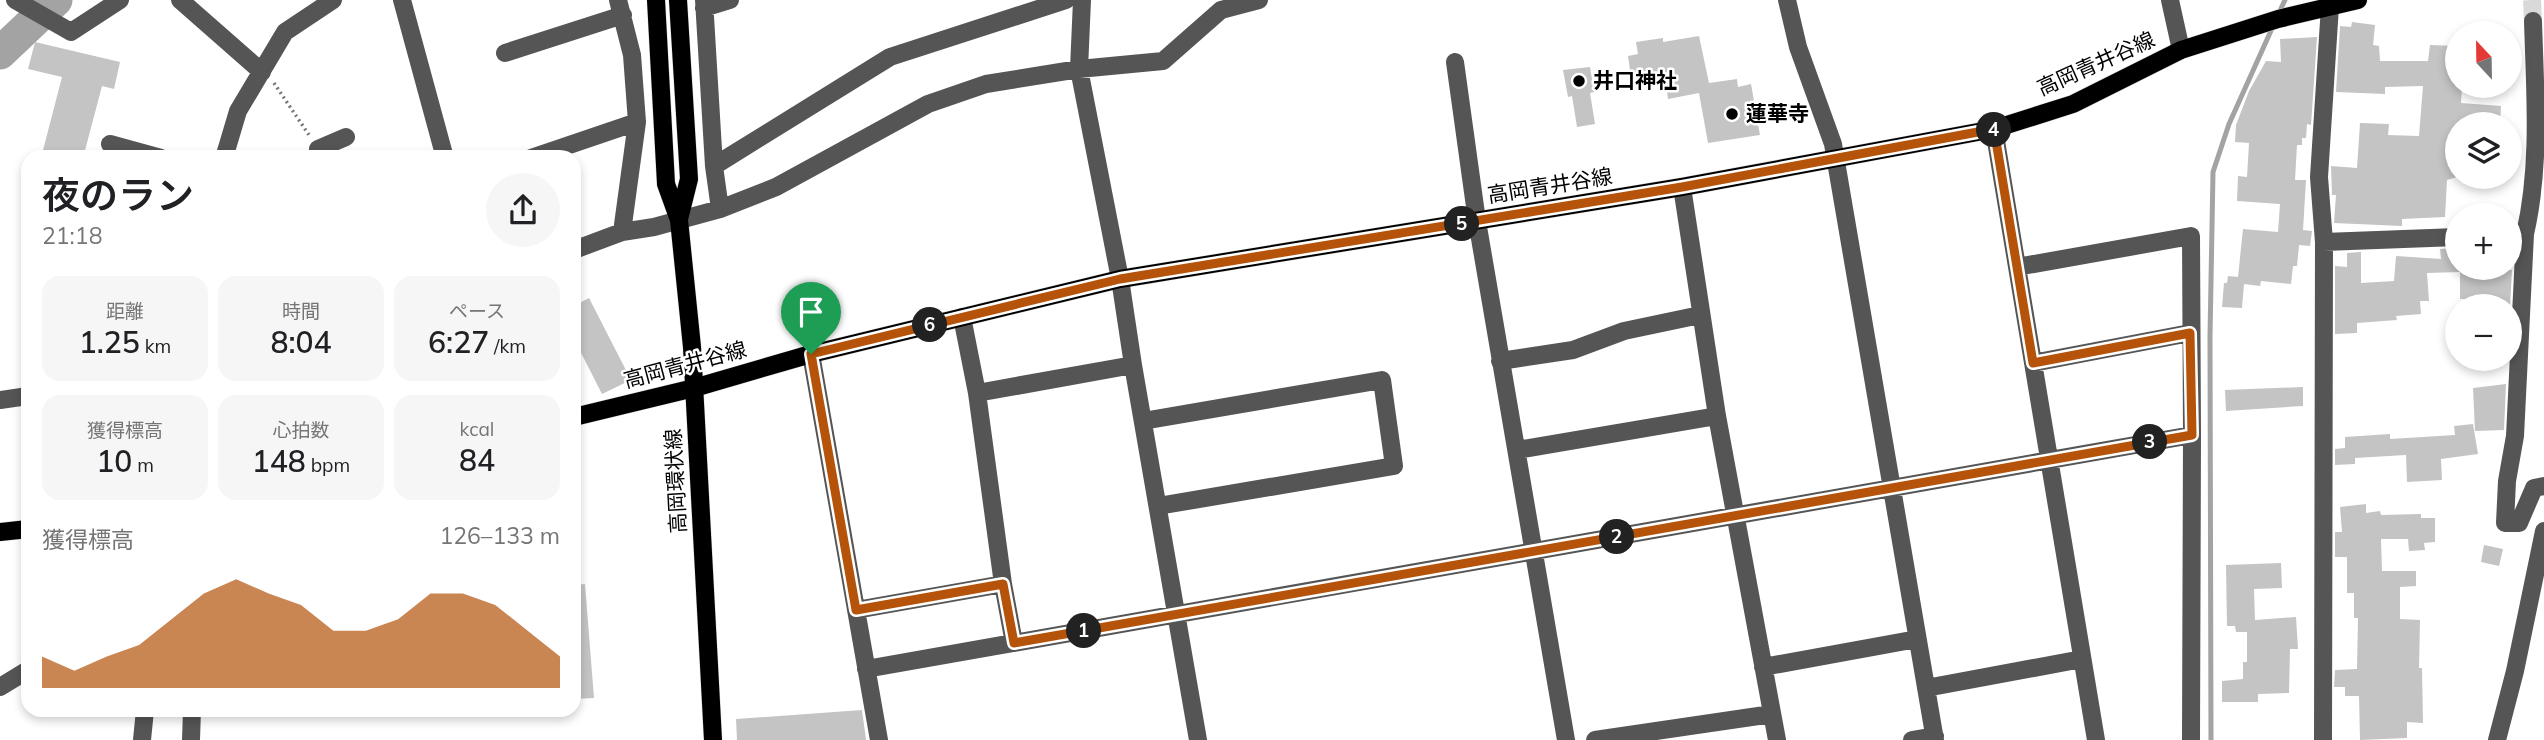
<!DOCTYPE html>
<html lang="ja">
<meta charset="utf-8">
<style>
:root{--surface:#fff;--page:#f6f6f6;--text:#202124;--muted:#757577;--accent:#b45309}
body{margin:0;font-family:Mulish,"Noto Sans JP",sans-serif;background:var(--page);color:var(--text);height:100vh;display:flex;flex-direction:column;font-size:26px;white-space:nowrap}
*{box-sizing:border-box;margin:0}
p{font-size:23px;color:var(--muted)}
.icon{flex:none;width:38px;height:38px;fill:none;stroke:currentColor;stroke-width:2;stroke-linecap:round;stroke-linejoin:round}
.map{position:relative;flex:1;overflow:hidden}
.panel{position:absolute;left:21px;top:150px;width:560px;height:567px;display:flex;flex-direction:column;background:var(--surface);border-radius:21px;box-shadow:0 4px 10px #0003}
.panel>*{flex:none}
.needle{width:46px;rotate:338deg}
.buttons{position:absolute;left:2445px;top:21px;display:grid;gap:14px}
.buttons a{display:grid;place-items:center;width:77px;height:77px;border-radius:50%;background:var(--surface);box-shadow:0 4px 10px #0003;font-size:35px}
.pin{position:absolute;display:grid;place-items:center;width:60px;height:60px;color:#fff;margin:-72px -30px;border-radius:50% 50% 50% 0;rotate:-45deg;box-shadow:0 0 7px #0007}
.pin .icon{rotate:45deg}
.km{position:absolute;width:35px;height:35px;margin:-18px;border-radius:50%;background:#222;color:#fff;font-size:19px;line-height:35px;text-align:center}
.round{display:grid;place-items:center;flex:none;width:74px;height:74px;border-radius:37px;background:var(--page)}
.head{display:flex;align-items:center;justify-content:space-between;height:119px;padding:0 21px}
h1{font-size:38px;font-weight:600;line-height:52px}
.metrics{display:grid;grid-template-columns:repeat(3,1fr);gap:10px;height:119px;padding:7px 21px}
.metrics div{display:grid;align-content:center;border-radius:18px;background:var(--page);text-align:center}
.metrics b{font-size:30px;font-weight:600}
.metrics small{font-size:19px;font-weight:400}
.metrics p{font-size:19px}
.chart{height:196px;padding:14px 21px}
.chart p{display:flex;justify-content:space-between}
.chart svg{width:100%;height:126px;margin-top:7px;fill:var(--accent);opacity:.7}
.map>svg:first-child{display:block}
</style>
<div class="map">
<svg width="2544" height="740" viewBox="0 0 2544 740">
<rect width="100%" height="100%" fill="#fff"/>
<g fill="none" stroke-linecap="round" stroke-linejoin="round">
<!-- stream -->
<path stroke="#a3a3a3" stroke-width="5" d="M2278,15L2285,0
M2211,740L2210,336L2213,172L2229,124L2274,24"/>
<!-- river -->
<path stroke="#a3a3a3" stroke-width="33" d="M0,53L56,0"/>
</g>
<!-- building -->
<path fill="#c4c4c4" d="M2352,22L2375,25L2373,45L2379,46L2380,61H2428L2430,45L2456,46L2455,72H2457V86H2462L2461,103L2501,106L2500,124H2457V127H2453L2450,163H2457V177L2447,180L2445,217L2402,219V226L2334,223L2336,195H2332L2331,166L2357,168L2360,123L2389,124L2388,135L2419,136L2423,86L2385,87V94L2336,92L2340,26L2351,27Z
M1699,36L1709,83L1737,79L1738,87L1751,84L1760,135L1708,143L1699,93L1668,99L1664,71L1631,77L1628,56L1638,54L1636,42L1663,38V42Z
M2317,37L2311,125L2307,124L2306,138H2302V145H2297L2295,180H2306L2303,230L2312,231L2310,246L2299,245L2297,266H2293L2291,284L2261,281L2260,286L2244,284L2242,308L2222,307L2224,283H2227L2228,276L2238,277L2243,229L2278,232L2280,204L2237,201L2238,176L2247,177L2249,143L2235,142L2236,125L2249,91L2266,61L2281,62L2280,39Z
M35,42L120,62L114,89L102,86L83,158H41L62,77L28,69Z
M1590,67L1594,92L1590,93L1595,124L1577,127L1572,96L1568,97L1563,70Z
M2457,248V268L2512,270L2510,307L2492,306V299H2460V272L2427,273L2429,301H2420L2421,314L2396,316L2397,320L2357,323V333L2335,334V266L2347,267V253L2361,252V283L2394,281L2396,256L2441,259L2440,249Z
M589,298L631,380L602,394L574,339V306Z
M2506,384L2504,430L2475,431L2473,388Z
M2303,387V406L2226,411L2225,390Z
M2473,424L2478,454L2441,459L2442,480L2407,482L2406,455L2355,458V464L2335,465V449L2345,448V437L2390,434V439L2455,435L2454,426Z
M2366,504V513L2380,511L2381,515L2421,514V518H2435V542L2424,543L2425,550L2409,551L2408,539H2381L2382,571H2416V586L2400,587V619L2420,620L2419,668H2422L2423,723L2407,722V738L2360,740L2359,696H2345V687H2334L2335,670L2357,669L2358,618H2354V593H2347V557H2335V532H2342L2340,507Z
M2484,545L2503,549L2499,566L2481,562Z
M2281,563L2282,588L2254,589L2255,620L2296,617L2298,649H2290L2289,693L2258,694V702H2222V681L2243,679V662H2247V632H2236L2235,626H2227L2226,565Z
M585,584L594,698L574,699V585Z
M862,710L866,740H737L736,719Z"/>
<g fill="none" stroke-linecap="round" stroke-linejoin="round">
<!-- minor-tunnel -->
<path stroke="#d9d9d9" stroke-width="18" stroke-dasharray="18 9" stroke-linecap="butt" d="M2532,0L2533,21"/>
<!-- major casing -->
<g stroke="#dbdbdb" stroke-width="19">
<path id="major" d="M656,0L666,184L679,220L692,347L713,740
M678,0L689,179L679,219
M574,417L694,388L811,354L1120,279L1682,187L1994,129L2073,104L2181,50L2278,19L2358,0
M0,532L28,529"/>
</g>
<!-- path -->
<path stroke="#777" stroke-width="3.5" stroke-dasharray="2 3.5" stroke-linecap="butt" d="M274,83L309,135"/>
<!-- minor -->
<path stroke="#555" stroke-width="18" d="M15,0L71,32L120,0
M180,0L262,72
M402,0L445,158
M618,0L632,55L637,122L622,232
M704,0L714,166
M1082,0L1079,69L1120,279L1133,365L1198,740
M1787,0L1798,47L1833,144L1935,740
M2170,0L2181,50
M704,8L730,0
M2533,21C2535,92 2541,164 2525,234L2515,436L2507,481L2505,523H2519L2534,488L2544,486
M505,53L623,15
M1455,62L1477,221L1566,740
M1994,129L2096,740
M110,144L161,158
M224,158L238,111L285,32L333,0
M321,158L318,149L346,137
M531,158L637,122
M1682,187L1717,416L1777,740
M720,209L714,166L890,57L1066,0
M2324,242L2457,237
M574,250L622,232L654,227L720,209L776,187L928,104L986,84L1079,69L1163,61L1221,10L1259,0
M962,317L977,393
M811,354L879,740
M1500,361L1573,350L1624,331L1700,315
M2033,363L2190,333
M0,400L28,396
M1143,421L1382,380L1394,466L1158,506
M1517,450L1717,416
M1003,584L977,393L1133,365
M856,610L1003,584L1014,643
M1763,667L1917,639
M866,669L2192,435L2191,236L2017,267
M0,687L28,670
M1926,688L2082,659
M142,740L145,710
M191,740L192,710
M1595,740L1772,714
M1912,740L1935,736
M2191,740L2192,435
M2323,740L2324,242L2319,177L2330,6
M2497,740L2515,671L2544,531"/>
<!-- major -->
<use href="#major" stroke="#000" stroke-width="18"/>
</g>
<g fill="none" stroke-linecap="round" stroke-linejoin="round">
<!-- route casing -->
<g stroke="#fff" stroke-width="14">
<path id="route" d="M1994,129L2033,363L2190,333L2192,435L1014,643L1003,584L856,610L811,354L1120,279L1682,187Z"/>
</g>
<!-- route -->
<use href="#route" stroke="#b45309" stroke-width="9"/>
</g>
<!-- markers -->
<g fill="#000" stroke="#fff" stroke-width="2.5">
<circle cx="1579" cy="81" r="7"/>
<circle cx="1732" cy="114" r="7"/>
</g>
<g text-anchor="middle" stroke-width="5" stroke-linejoin="round" paint-order="stroke">
<!-- street labels -->
<g font-size="21" fill="#000" stroke="#fff">
<text transform="translate(2096 64) rotate(-24)" y="7">高岡青井谷線</text>
<text transform="translate(1550 186) rotate(-9)" y="7">高岡青井谷線</text>
<text transform="translate(685 365) rotate(-15)" y="7">高岡青井谷線</text>
<text transform="translate(676 481) rotate(-93)" y="7">高岡環状線</text>
</g>
<!-- poi labels -->
<g font-size="21" font-weight="bold" fill="#000" stroke="#fff" text-anchor="start">
<text x="1593" y="88">井口神社</text>
<text x="1746" y="121">蓮華寺</text>
</g>
</g>
</svg>
<div class="buttons">
<a><svg class="needle" viewBox="-14 -14 28 28"><path d="M0-13l5 13h-10z" fill="#e53935"/><path d="M0 13l5-13h-10z" fill="#757577"/></svg></a>
<a><svg class="icon" aria-label="layers" viewBox="0 0 24 24"><path d="M12 4l9 5-9 5-9-5zM3 14l9 5 9-5"/></svg></a>
<a>+</a>
<a>−</a>
</div>
<div class="pin" style="left:811px;top:354px;background:#1e9e55"><svg class="icon" aria-label="arrive" viewBox="0 0 24 24"><path d="M6 21V4h12l-3 4 3 4H6"/></svg></div>
<b class="km" style="left:1084px;top:631px">1</b>
<b class="km" style="left:1617px;top:537px">2</b>
<b class="km" style="left:2150px;top:442px">3</b>
<b class="km" style="left:1994px;top:130px">4</b>
<b class="km" style="left:1462px;top:224px">5</b>
<b class="km" style="left:930px;top:325px">6</b>
<section class="panel">
<div class="head"><div><h1>夜のラン</h1><p>21:18</p></div><a class="round"><svg class="icon" aria-label="share" viewBox="0 0 24 24"><path d="M12 15V3M7 8l5-5 5 5M5 13v7h14v-7"/></svg></a></div>
<div class="metrics">
<div><p>距離</p><b>1.25<small> km</small></b></div>
<div><p>時間</p><b>8:04</b></div>
<div><p>ペース</p><b>6:27<small> /km</small></b></div>
</div>
<div class="metrics">
<div><p>獲得標高</p><b>10<small> m</small></b></div>
<div><p>心拍数</p><b>148<small> bpm</small></b></div>
<div><p>kcal</p><b>84</b></div>
</div>
<div class="chart"><p><span>獲得標高</span>126–133 m</p>
<svg viewBox="0 0 160 44" preserveAspectRatio="none"><path d="M0 44V33L10 38L20 33L30 29L40 20L50 11L60 6L70 11L80 15L90 24L100 24L110 20L120 11L130 11L140 15L150 24L160 33V44z"/></svg>
</div>
</section>
</div>
